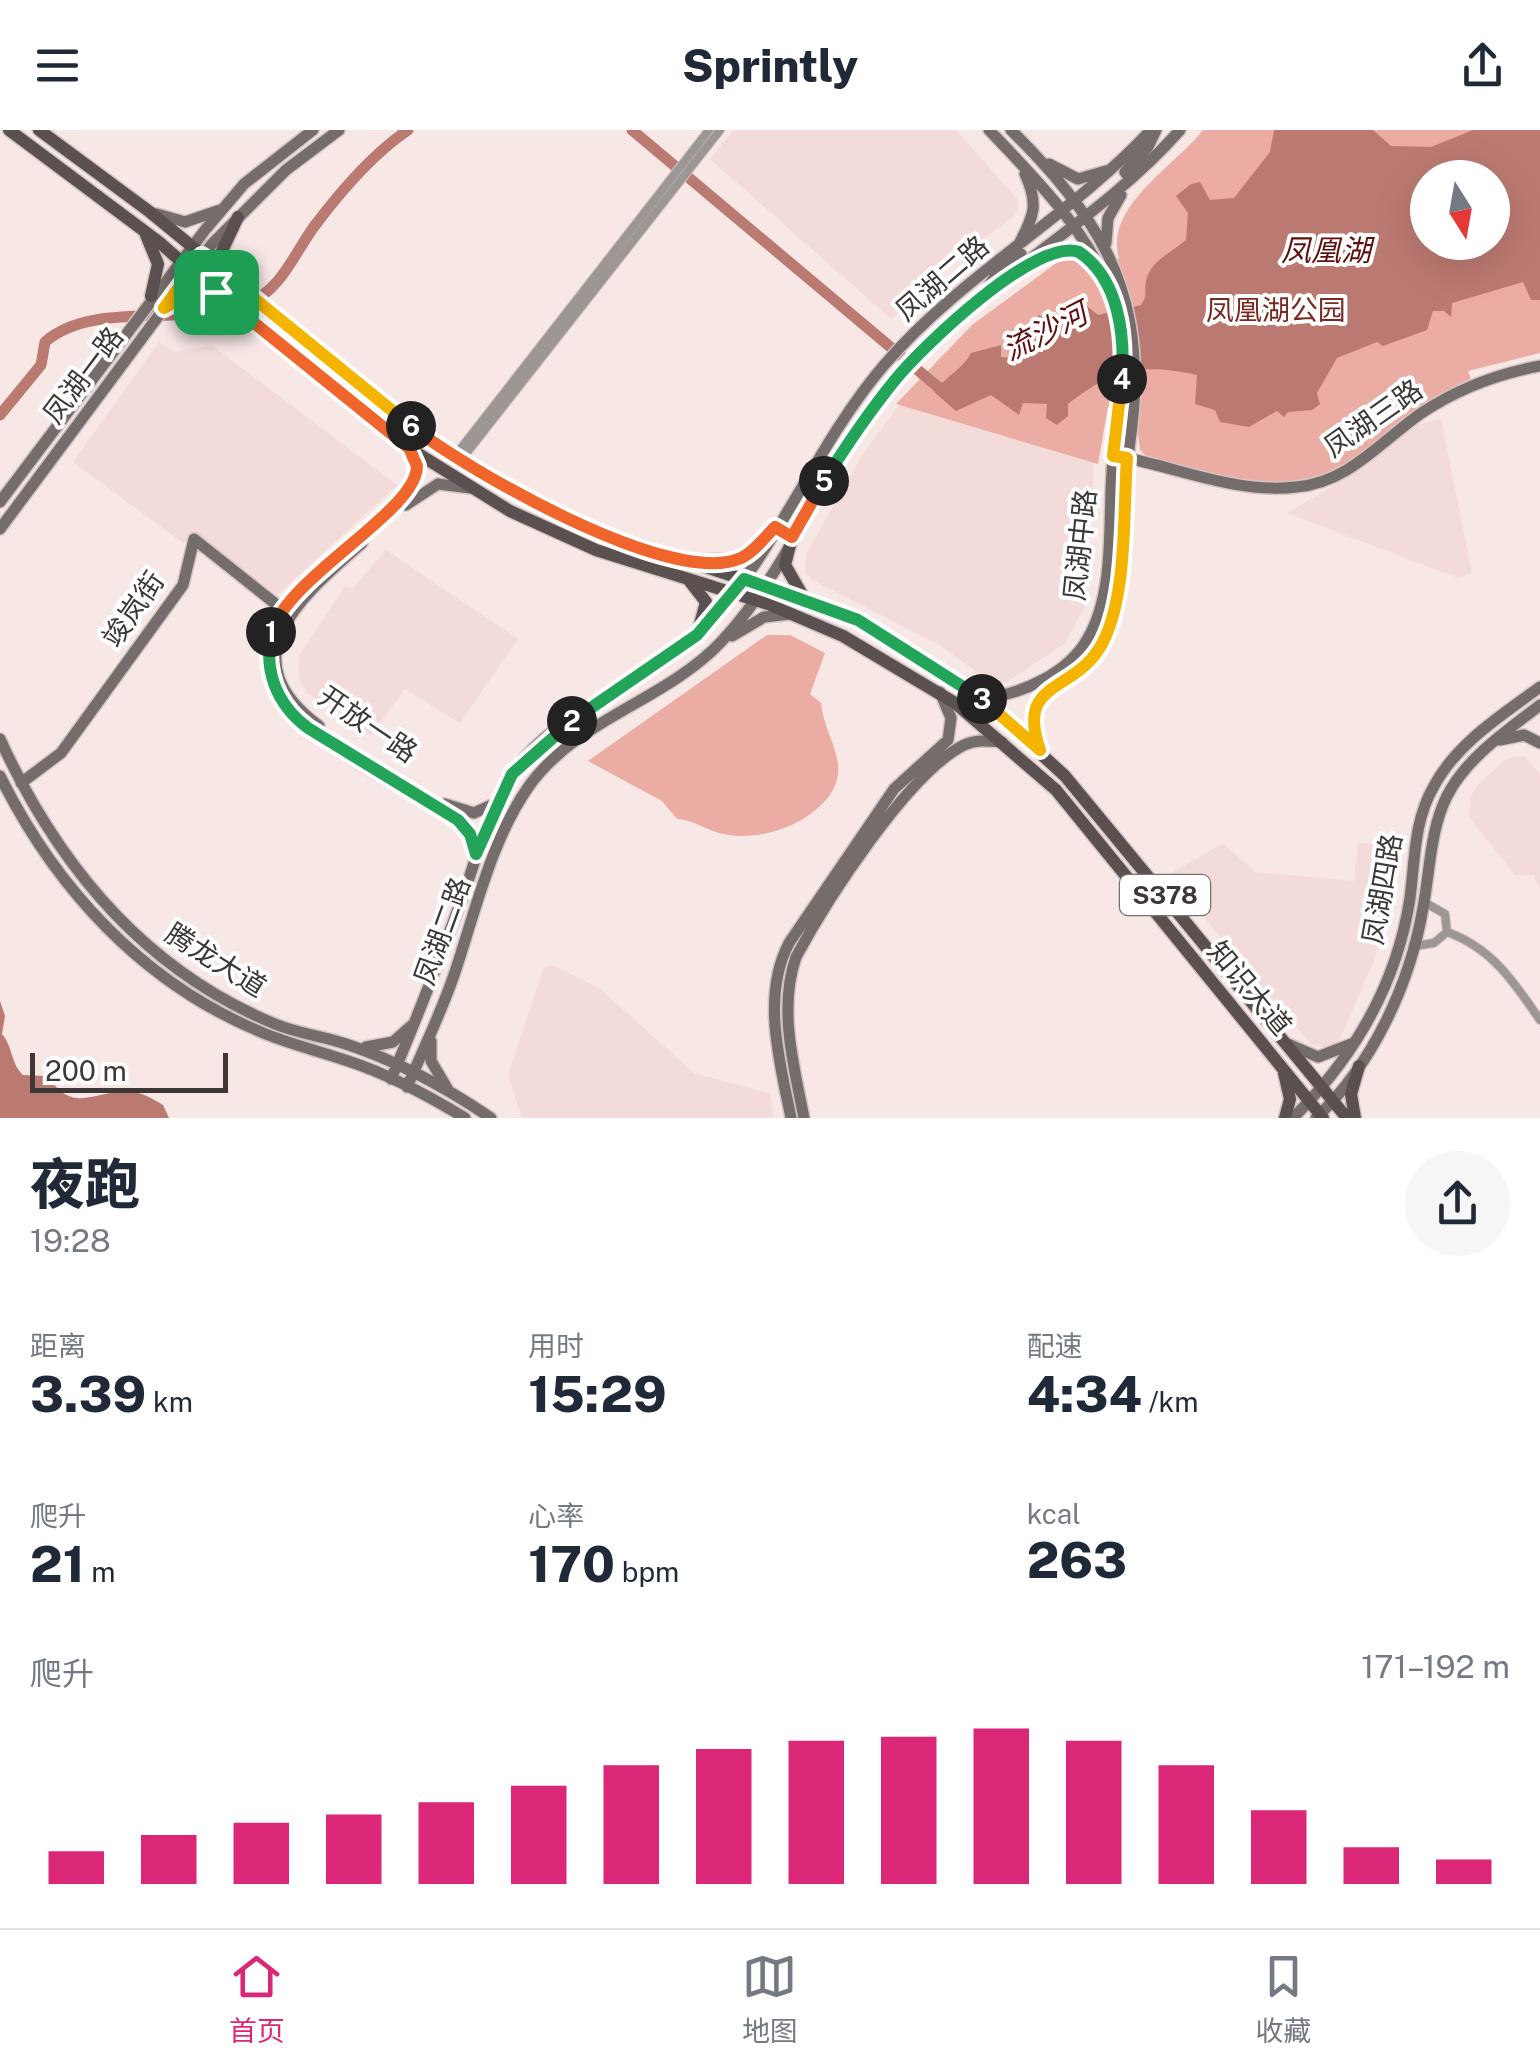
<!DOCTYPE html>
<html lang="zh">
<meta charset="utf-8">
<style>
:root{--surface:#fff;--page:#f6f6f7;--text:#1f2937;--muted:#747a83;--line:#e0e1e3;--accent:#db2777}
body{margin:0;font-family:"Public Sans","Noto Sans SC",sans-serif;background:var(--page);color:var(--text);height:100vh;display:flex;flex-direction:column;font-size:38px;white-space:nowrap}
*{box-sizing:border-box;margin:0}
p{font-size:32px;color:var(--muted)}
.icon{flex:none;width:55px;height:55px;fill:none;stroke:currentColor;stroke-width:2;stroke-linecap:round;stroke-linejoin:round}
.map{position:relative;height:988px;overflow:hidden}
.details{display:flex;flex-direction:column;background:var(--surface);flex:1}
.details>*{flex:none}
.needle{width:65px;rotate:169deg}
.controls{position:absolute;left:1410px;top:30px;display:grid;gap:20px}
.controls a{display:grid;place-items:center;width:100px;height:100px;border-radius:50%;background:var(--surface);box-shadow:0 10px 40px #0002;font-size:50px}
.scale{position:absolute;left:30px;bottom:25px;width:198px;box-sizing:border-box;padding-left:10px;border:5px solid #3d3736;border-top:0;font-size:28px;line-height:35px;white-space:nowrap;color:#3d3736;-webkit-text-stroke:8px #fff;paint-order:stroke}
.pin{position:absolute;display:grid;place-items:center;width:85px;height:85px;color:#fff;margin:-42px;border-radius:20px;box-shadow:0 5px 15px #0006}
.km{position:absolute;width:50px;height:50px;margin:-25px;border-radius:50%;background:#222;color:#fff;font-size:28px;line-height:50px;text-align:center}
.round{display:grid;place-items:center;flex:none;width:105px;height:105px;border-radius:52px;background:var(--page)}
.headline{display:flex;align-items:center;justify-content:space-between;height:170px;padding:0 30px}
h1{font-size:55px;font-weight:800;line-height:75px}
.figures{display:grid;grid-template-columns:repeat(3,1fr);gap:15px;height:170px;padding:10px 30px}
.figures div{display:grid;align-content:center}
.figures b{font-size:50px;font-weight:800}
.figures small{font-size:28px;font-weight:400}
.figures p{font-size:28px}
.chart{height:280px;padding:20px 30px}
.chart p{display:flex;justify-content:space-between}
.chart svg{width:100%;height:180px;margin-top:10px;stroke:var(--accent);stroke-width:6}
header{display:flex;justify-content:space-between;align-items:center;height:130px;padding:0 30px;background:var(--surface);font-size:45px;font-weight:800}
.tab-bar{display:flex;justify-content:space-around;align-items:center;height:140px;border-top:2px solid var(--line);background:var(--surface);font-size:28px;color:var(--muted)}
.tab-bar a{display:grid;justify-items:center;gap:5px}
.tab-bar .active{color:var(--accent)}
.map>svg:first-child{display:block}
</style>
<header><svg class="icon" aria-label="menu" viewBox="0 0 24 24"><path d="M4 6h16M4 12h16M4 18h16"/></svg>Sprintly<svg class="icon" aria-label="share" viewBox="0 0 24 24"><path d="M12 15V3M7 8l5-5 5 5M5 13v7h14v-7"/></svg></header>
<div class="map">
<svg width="1540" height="988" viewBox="0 0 1540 988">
<rect width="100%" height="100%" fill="#f7e8e6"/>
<!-- built -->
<path fill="#f2dbd8" d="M733,0H956L1018,70V78L1013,87L965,123L891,189L710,29Z
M159,212L175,222L211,215L397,355L277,465L193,403L183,413L73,332Z
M899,275L1094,333L1085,477L1064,514L1005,553H992L938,514L812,450L805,442L807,422L863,324Z
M1441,289L1472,443L1458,448L1287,383L1365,337L1416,295Z
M386,420L518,509L460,593L405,559L371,605L307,563L298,547L300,524L345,456L352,459Z
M1524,626L1540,644V759L1533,745H1515L1469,687L1471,666L1479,653L1508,628Z
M1223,713L1255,742L1354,751L1358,713L1393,715L1376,826L1339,911L1326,918L1311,914L1168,745Z
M553,835L599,858L694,943L770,964L774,988H522L508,945L544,837Z"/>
<!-- green -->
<path fill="#eaaca3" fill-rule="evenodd" d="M1203,0H1540V223L1468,241L1471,249C1426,268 1395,298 1358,328C1298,375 1210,344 1145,325L1140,320L1135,278L1108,277L1098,334L896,274L972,195L1059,131L1075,128L1090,141L1119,128C1104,77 1175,36 1203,0ZM1428,48H1492V112H1428Z
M767,505H790L825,523L810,564L821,573C823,595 835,613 838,634C840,650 832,665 821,675C796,700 748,714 713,701C699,696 692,690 677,689L662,671L588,631Z"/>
<!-- water -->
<path fill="#bb7a71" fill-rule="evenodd" d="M1274,0H1373L1391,16L1431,17L1473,0H1540V170H1531L1523,152L1452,173L1451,187L1444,181H1433L1427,200L1383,216L1377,212L1337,228L1317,263L1320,274L1312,280L1288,282L1284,287L1277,281L1249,297L1220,292L1215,280L1195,274L1197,245C1139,233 1113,239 1068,274V286L1057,295L1046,288L1047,274L1023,273L1019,285L991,265L956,281L934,262C946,246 963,239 971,223L1001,215V227L1011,228L1013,221L1004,213L1015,199H1025L1039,185L1049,192L1068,176L1081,171L1098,185L1141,175C1148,165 1144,162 1146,151C1150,131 1172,122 1186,110L1188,83L1176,66L1191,54L1200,52L1210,70L1234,68L1270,22ZM1428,48H1492V112H1428Z
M0,871L5,886L2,904C13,917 11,934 23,945L48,946C74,987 96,958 134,962C143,963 155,970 163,975L169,988H0Z"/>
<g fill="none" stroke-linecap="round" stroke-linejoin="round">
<!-- river -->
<path stroke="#bb7a71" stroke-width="11" d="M632,0L938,257L949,260
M0,285L41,235L45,212C92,170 186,197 246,174C282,161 295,121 316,94C341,61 374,23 408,0"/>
<!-- street casing -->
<g stroke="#d2c5c3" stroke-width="10">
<path id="street" d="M455,326L709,0
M461,330L720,0
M1424,772L1445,784L1447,802C1492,818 1514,852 1540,890
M1415,816L1434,813L1447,802"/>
</g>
<!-- secondary casing -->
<g stroke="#d2c5c3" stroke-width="14">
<path id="secondary" d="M1011,0C1095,84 1141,151 1134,274C1132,304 1126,335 1124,365C1121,411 1125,466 1105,508C1080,561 1014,548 1040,620
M1049,34L1078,49L1106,41
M1139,41L1128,46L1125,42L1148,17L1156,0
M157,84L185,92L220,80
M1106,113L1108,88L1121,65
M1019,114C1034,86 1039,74 1025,44
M1046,126L1074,120L1092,133
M983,165L996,145L1021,124L1013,122
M167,176L192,163L216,162
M409,318L418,341L410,361C372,399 324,428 290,469C204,572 389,648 458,690L470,704L475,723
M1122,327C1179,338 1238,364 1296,357C1349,352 1379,313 1420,284C1457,259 1496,244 1540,236
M0,372L205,100L244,54L313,0
M406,375L438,354L470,358
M0,399L212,114L286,40L339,0
M692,430L736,429L761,411
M732,506L764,487L791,484
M979,567C1017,568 1069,543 1088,508C1117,458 1107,385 1113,329C1117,296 1124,264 1123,231C1122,209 1119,184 1111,163C1086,99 1036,49 989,0
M319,596C226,527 303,465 362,413
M0,609C58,736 144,840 275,894C299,904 324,906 349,915C399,932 447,958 491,988
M1500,610L1524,605L1540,613
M0,646C56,759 143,853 261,902C289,914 319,921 348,931C388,944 429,966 465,988
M21,653L61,623L183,455L194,409L282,479
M445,674L474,683L496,673
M431,911V931L447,958
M1288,914L1318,927L1354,913
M366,917L393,912L411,896
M391,949C417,889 440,828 463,766C477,727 487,684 510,647C554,577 651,556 707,496C778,419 816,314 885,234C963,144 1070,87 1151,0
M407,957C423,920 441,883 454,845C475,783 491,710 529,656C578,588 665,571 721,512C792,437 828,328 896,248C978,152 1096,95 1180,0
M791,988C780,932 761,867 789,813L894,659L948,610L951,588L940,562
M804,988C794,936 778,879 796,827C826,771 908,643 964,615C977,609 989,611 1002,612
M1293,988C1354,927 1397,854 1410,768C1415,729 1414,690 1434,656C1457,613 1502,585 1540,557
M1316,988C1373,934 1410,854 1423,778C1430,741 1430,700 1447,666C1467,627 1507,601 1540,575"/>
</g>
<!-- primary casing -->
<g stroke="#d2c5c3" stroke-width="15">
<path id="primary" d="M9,0L159,112L216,162
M39,0L150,82L417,301L502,356L593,400L837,480L922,528L979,567L1065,646L1347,988
M146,105L158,134L151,166
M230,146L222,121L238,87
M265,204L409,318L510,381L596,420L768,474L843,506L955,573L1056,660L1323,988
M792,407L785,435L804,468
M688,449L706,472L697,505
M1284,943L1290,969L1285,988
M1355,988L1351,964L1359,936"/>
</g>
<!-- street -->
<use href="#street" stroke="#9c9695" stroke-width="8"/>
<!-- secondary -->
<use href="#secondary" stroke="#756d6b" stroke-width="11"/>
<!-- primary -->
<use href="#primary" stroke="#5a504f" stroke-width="12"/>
<!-- primary-bridge casing -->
<g stroke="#d2c5c3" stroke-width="15" stroke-linecap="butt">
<path id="primary-bridge" d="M216,162L265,204"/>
</g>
<!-- primary-bridge -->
<use href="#primary-bridge" stroke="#5a504f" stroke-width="12"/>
</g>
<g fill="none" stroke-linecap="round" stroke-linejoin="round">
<!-- split-1 casing -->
<g stroke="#fff" stroke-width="20">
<path id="split-1" d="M216,162L409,318L417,336C417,381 292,443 271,502"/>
</g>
<!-- split-2 casing -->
<g stroke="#fff" stroke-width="20">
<path id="split-2" d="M271,502C264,541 276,574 308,598L458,690L470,704L476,724L512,644L572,591"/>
</g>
<!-- split-3 casing -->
<g stroke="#fff" stroke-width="20">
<path id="split-3" d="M572,591L697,505L744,449L858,490L982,569"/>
</g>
<!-- split-4 casing -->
<g stroke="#fff" stroke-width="20">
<path id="split-4" d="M982,569L1040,620C1016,551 1070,564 1099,519C1128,473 1123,383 1127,328L1113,326L1122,249"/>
</g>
<!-- split-5 casing -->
<g stroke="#fff" stroke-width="20">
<path id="split-5" d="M824,351C846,316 869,282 895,250C923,216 1036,107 1079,122C1119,149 1125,205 1122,249"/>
</g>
<!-- split-6 casing -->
<g stroke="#fff" stroke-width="20">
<path id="split-6" d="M411,296C467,340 672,459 741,428C754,422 765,407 775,397L792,407L824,351"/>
</g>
<!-- split-7 casing -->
<g stroke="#fff" stroke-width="20">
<path id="split-7" d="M216,162H192L164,178L202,126L411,296"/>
</g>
<!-- split-1 -->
<use href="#split-1" stroke="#f0652b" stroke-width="12"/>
<!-- split-2 -->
<use href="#split-2" stroke="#22a559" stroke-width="12"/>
<!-- split-3 -->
<use href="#split-3" stroke="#22a559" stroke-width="12"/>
<!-- split-4 -->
<use href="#split-4" stroke="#f5b400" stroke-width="12"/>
<!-- split-5 -->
<use href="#split-5" stroke="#22a559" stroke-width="12"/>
<!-- split-6 -->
<use href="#split-6" stroke="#f0652b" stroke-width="12"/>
<!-- split-7 -->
<use href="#split-7" stroke="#f5b400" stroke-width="12"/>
</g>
<g text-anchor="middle" stroke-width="8" stroke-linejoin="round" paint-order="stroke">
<!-- shield labels -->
<rect fill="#fff" stroke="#777372" stroke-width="2.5" x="1120" y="745" width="90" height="40" rx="8"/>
<g font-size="25" font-weight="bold" fill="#3d3736">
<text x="1165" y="774">S378</text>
</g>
<!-- street labels -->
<g font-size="28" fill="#3d3736" stroke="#fff">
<text transform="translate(942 148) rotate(-41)" y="10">凤湖二路</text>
<text transform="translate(83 245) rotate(-53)" y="10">凤湖一路</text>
<text transform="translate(1373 288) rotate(-35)" y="10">凤湖三路</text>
<text transform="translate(1080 415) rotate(-84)" y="10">凤湖中路</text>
<text transform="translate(133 479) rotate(-55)" y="10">竣岚街</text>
<text transform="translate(368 594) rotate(34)" y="10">开放一路</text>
<text transform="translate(1382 759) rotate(-80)" y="10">凤湖四路</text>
<text transform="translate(442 801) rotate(-70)" y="10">凤湖二路</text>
<text transform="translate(216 830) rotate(32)" y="10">腾龙大道</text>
<text transform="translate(1250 858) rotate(50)" y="10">知识大道</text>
</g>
<!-- park labels -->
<g font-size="28" fill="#792922" stroke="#fff">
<text x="1276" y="190">凤凰湖公园</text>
</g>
<!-- water labels -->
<g font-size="30" font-style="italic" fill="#5f0f0b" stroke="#fff">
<text x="1326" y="131">凤凰湖</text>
<text transform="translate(1045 202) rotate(-27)" y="10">流沙河</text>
</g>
</g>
</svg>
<div class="controls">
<a><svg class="needle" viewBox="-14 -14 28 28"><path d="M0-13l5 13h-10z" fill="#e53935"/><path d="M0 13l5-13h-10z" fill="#747a83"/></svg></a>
</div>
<div class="scale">200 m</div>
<div class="pin" style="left:216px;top:162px;background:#1e9e55"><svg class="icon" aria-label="arrive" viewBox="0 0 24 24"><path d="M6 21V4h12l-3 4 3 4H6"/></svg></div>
<b class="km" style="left:271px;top:502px">1</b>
<b class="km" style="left:572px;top:591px">2</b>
<b class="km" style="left:982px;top:569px">3</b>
<b class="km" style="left:1122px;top:249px">4</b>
<b class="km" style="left:824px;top:351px">5</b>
<b class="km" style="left:411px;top:296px">6</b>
</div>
<section class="details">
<div class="headline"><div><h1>夜跑</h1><p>19:28</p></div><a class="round"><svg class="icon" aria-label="share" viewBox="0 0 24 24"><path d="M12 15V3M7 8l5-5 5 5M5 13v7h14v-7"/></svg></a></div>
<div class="figures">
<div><p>距离</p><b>3.39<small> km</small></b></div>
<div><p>用时</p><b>15:29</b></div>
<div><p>配速</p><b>4:34<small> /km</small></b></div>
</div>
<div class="figures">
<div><p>爬升</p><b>21<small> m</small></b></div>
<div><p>心率</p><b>170<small> bpm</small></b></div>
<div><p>kcal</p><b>263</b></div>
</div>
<div class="chart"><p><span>爬升</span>171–192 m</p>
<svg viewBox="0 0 160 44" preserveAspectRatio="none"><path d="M5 44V36M15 44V32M25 44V29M35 44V27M45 44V24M55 44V20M65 44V15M75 44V11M85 44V9M95 44V8M105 44V6M115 44V9M125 44V15M135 44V26M145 44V35M155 44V38"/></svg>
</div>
</section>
<nav class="tab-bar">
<a class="active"><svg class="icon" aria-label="home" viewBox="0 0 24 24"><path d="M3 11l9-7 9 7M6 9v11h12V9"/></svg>首页</a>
<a><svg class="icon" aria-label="map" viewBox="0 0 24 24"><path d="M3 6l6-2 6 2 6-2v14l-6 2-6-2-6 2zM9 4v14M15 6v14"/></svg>地图</a>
<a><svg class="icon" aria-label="saved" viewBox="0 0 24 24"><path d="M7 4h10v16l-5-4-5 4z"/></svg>收藏</a>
</nav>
